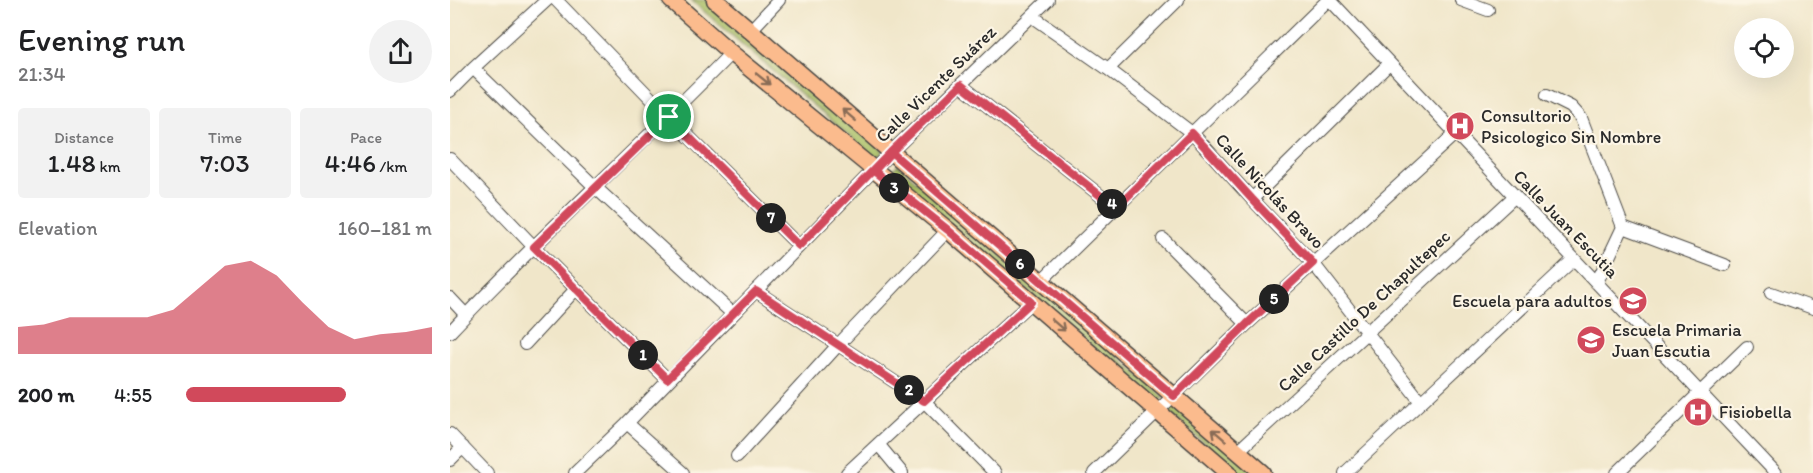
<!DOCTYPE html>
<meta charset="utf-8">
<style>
:root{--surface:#fff;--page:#f2f2f2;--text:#202124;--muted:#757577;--accent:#d1495b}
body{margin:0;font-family:Itim,sans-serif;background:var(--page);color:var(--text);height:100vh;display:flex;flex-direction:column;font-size:22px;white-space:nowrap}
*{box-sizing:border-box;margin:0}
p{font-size:20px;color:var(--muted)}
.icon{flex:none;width:33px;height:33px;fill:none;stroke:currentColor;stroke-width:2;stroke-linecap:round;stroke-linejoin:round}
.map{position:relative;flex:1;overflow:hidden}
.sheet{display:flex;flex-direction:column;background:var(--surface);width:450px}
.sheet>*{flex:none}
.buttons{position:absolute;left:1284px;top:18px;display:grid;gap:12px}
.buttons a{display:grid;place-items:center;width:60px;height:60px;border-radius:50%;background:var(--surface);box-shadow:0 6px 24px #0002;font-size:30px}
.pin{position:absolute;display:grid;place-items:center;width:51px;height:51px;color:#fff;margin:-26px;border:3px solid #fff;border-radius:50%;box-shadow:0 2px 6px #0007}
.km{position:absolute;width:30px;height:30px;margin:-15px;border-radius:50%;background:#222;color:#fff;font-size:16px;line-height:30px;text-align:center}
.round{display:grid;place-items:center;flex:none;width:63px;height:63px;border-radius:32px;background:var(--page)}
.head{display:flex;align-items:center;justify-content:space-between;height:102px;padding:0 18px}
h1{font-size:33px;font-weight:600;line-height:45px}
.stats{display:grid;grid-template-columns:repeat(3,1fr);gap:9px;height:102px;padding:6px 18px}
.stats div{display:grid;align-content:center;border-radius:6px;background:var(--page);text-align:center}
.stats b{font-size:26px;font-weight:600}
.stats small{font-size:16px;font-weight:400}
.stats p{font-size:16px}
.chart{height:168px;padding:12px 18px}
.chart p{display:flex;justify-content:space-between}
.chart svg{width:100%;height:108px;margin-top:6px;fill:var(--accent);opacity:.7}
ul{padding:0 18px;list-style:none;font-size:20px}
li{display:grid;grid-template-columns:96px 72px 1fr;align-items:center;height:45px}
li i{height:15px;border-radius:8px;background:var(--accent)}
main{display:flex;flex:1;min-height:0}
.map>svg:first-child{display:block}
</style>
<main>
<section class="sheet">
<div class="head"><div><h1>Evening run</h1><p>21:34</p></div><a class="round"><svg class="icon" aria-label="share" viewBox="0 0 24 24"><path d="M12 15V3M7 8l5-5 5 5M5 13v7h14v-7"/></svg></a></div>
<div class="stats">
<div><p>Distance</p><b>1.48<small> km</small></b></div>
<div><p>Time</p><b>7:03</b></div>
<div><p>Pace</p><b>4:46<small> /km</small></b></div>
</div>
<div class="chart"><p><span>Elevation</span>160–181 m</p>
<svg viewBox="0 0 160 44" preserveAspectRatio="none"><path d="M0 44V33L10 32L20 29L30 29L40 29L50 29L60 26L70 17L80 8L90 6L100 12L110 23L120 33L130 38L140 36L150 35L160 33V44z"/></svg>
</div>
<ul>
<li><b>200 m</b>4:55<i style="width:65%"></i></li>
</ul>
</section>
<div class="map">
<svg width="1363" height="473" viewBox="0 0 1363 473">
<rect width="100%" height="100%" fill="#fcf5e5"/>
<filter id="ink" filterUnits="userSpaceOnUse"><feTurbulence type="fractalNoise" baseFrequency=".0167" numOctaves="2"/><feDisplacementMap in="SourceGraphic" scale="12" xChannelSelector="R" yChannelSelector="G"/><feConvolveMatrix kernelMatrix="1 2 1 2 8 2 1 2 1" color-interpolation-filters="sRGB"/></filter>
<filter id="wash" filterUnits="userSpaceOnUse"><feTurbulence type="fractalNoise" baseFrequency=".008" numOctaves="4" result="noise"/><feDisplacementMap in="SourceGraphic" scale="24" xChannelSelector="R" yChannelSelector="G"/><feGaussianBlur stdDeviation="1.35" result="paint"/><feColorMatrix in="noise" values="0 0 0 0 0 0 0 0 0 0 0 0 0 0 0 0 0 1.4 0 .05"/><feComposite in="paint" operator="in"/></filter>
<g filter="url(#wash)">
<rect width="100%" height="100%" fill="#f0e6c9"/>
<!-- green -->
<path fill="#a7bd62" stroke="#697446" stroke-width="1.5" d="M241,0H259L433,150L430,156L423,157Z
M448,165L714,397L710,402L706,401L446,177L442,173V170Z
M726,404L806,473H788L723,416L719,412V409Z"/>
</g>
<g filter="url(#ink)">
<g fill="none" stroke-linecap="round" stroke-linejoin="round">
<!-- minor casing -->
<g stroke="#494743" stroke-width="14">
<path id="minor" d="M106,0L219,117L349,246
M880,0L1326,473
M1011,0L1038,10
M582,16L658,69L742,133L802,199L863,263L971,402
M301,30L329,0
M23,68L145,187L283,314
M658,69L728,0
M511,85L666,208
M0,91L23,68L97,0
M1097,95L1121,107L1131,118L1173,227L1147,282
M0,159L84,247L217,379
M802,199L939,64
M1173,227L1275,265
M713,239L797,324
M590,282L878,0
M306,291L474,401L545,473
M1321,293L1363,308
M0,298L16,315
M0,332C90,236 189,148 281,53
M75,344L126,289
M177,423L233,473
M0,434L37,473
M428,444L452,473
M788,451L1065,196
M287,456L389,344L498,230
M0,460L13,447
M125,473L177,423L441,152L598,0
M397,473L581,302
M644,473L797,324L1006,133
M895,473L1124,259
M1167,473L1297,347"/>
</g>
<!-- major casing -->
<g stroke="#494743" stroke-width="19">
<path id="major" d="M221,0L281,53L498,230L779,473
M265,0L813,473"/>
</g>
<!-- minor -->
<use href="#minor" stroke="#fff" stroke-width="12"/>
<!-- major -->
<use href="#major" stroke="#fbbb8d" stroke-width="16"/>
</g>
<!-- one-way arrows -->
<defs><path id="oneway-shaft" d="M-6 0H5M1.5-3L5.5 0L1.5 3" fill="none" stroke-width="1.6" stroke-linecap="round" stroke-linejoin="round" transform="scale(1.5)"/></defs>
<g stroke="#896c57">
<use href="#oneway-shaft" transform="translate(313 79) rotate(39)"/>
<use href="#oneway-shaft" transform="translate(399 115) rotate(-139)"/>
<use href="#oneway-shaft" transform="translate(608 325) rotate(41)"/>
<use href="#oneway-shaft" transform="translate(769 435) rotate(-139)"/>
</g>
</g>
<g fill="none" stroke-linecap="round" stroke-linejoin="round" filter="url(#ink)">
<!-- route casing -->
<g stroke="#fff" stroke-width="12">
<path id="route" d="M219,117L84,247L217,379L306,291L474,401L581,302L498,230L424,171L441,152L511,85L666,208L742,133L802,199L863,263L797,324L724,396L441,152L349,246L219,117"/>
</g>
<!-- route -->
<use href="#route" stroke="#d1495b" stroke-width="8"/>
</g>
<!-- icons -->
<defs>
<g id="hospital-disc" transform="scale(1.5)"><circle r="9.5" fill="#d1495b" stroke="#fcf5e5"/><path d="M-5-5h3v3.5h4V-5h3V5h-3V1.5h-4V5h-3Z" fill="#fff"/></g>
<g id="school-disc" transform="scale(1.5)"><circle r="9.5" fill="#d1495b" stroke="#fcf5e5"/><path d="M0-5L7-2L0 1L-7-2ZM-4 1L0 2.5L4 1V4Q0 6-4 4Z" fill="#fff"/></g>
</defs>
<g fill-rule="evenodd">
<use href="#hospital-disc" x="1010" y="126"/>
<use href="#school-disc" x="1183" y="301"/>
<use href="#school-disc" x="1141" y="340"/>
<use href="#hospital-disc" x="1248" y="412"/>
</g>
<g text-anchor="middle" stroke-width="4.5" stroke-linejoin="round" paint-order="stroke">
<!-- street labels -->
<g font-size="18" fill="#2b2b2b" stroke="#fcf5e5">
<text transform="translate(486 84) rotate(-44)" y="6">Calle Vicente Suárez</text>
<text transform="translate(820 191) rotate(47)" y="6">Calle Nicolás Bravo</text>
<text transform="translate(1116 224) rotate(46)" y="6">Calle Juan Escutia</text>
<text transform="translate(914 311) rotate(-43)" y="6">Calle Castillo De Chapultepec</text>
</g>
<!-- poi labels -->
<g font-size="18" fill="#2b2b2b" stroke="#fcf5e5" text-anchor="start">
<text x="1031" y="122">Consultorio<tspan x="1031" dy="21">Psicologico Sin Nombre</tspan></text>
<text x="1162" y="307" text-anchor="end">Escuela para adultos</text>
<text x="1162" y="336">Escuela Primaria<tspan x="1162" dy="21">Juan Escutia</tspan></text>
<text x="1269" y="418">Fisiobella</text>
</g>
</g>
</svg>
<div class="buttons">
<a><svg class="icon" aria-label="locate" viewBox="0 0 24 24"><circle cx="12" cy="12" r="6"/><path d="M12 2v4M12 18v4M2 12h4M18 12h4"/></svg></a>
</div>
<div class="pin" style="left:219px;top:117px;background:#1e9e55"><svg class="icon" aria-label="arrive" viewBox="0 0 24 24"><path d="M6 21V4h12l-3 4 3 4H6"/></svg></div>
<b class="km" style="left:193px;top:355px">1</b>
<b class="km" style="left:459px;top:390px">2</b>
<b class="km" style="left:444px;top:188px">3</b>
<b class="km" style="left:662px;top:204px">4</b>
<b class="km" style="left:824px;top:299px">5</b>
<b class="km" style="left:570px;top:264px">6</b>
<b class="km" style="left:321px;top:218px">7</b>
</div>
</main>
